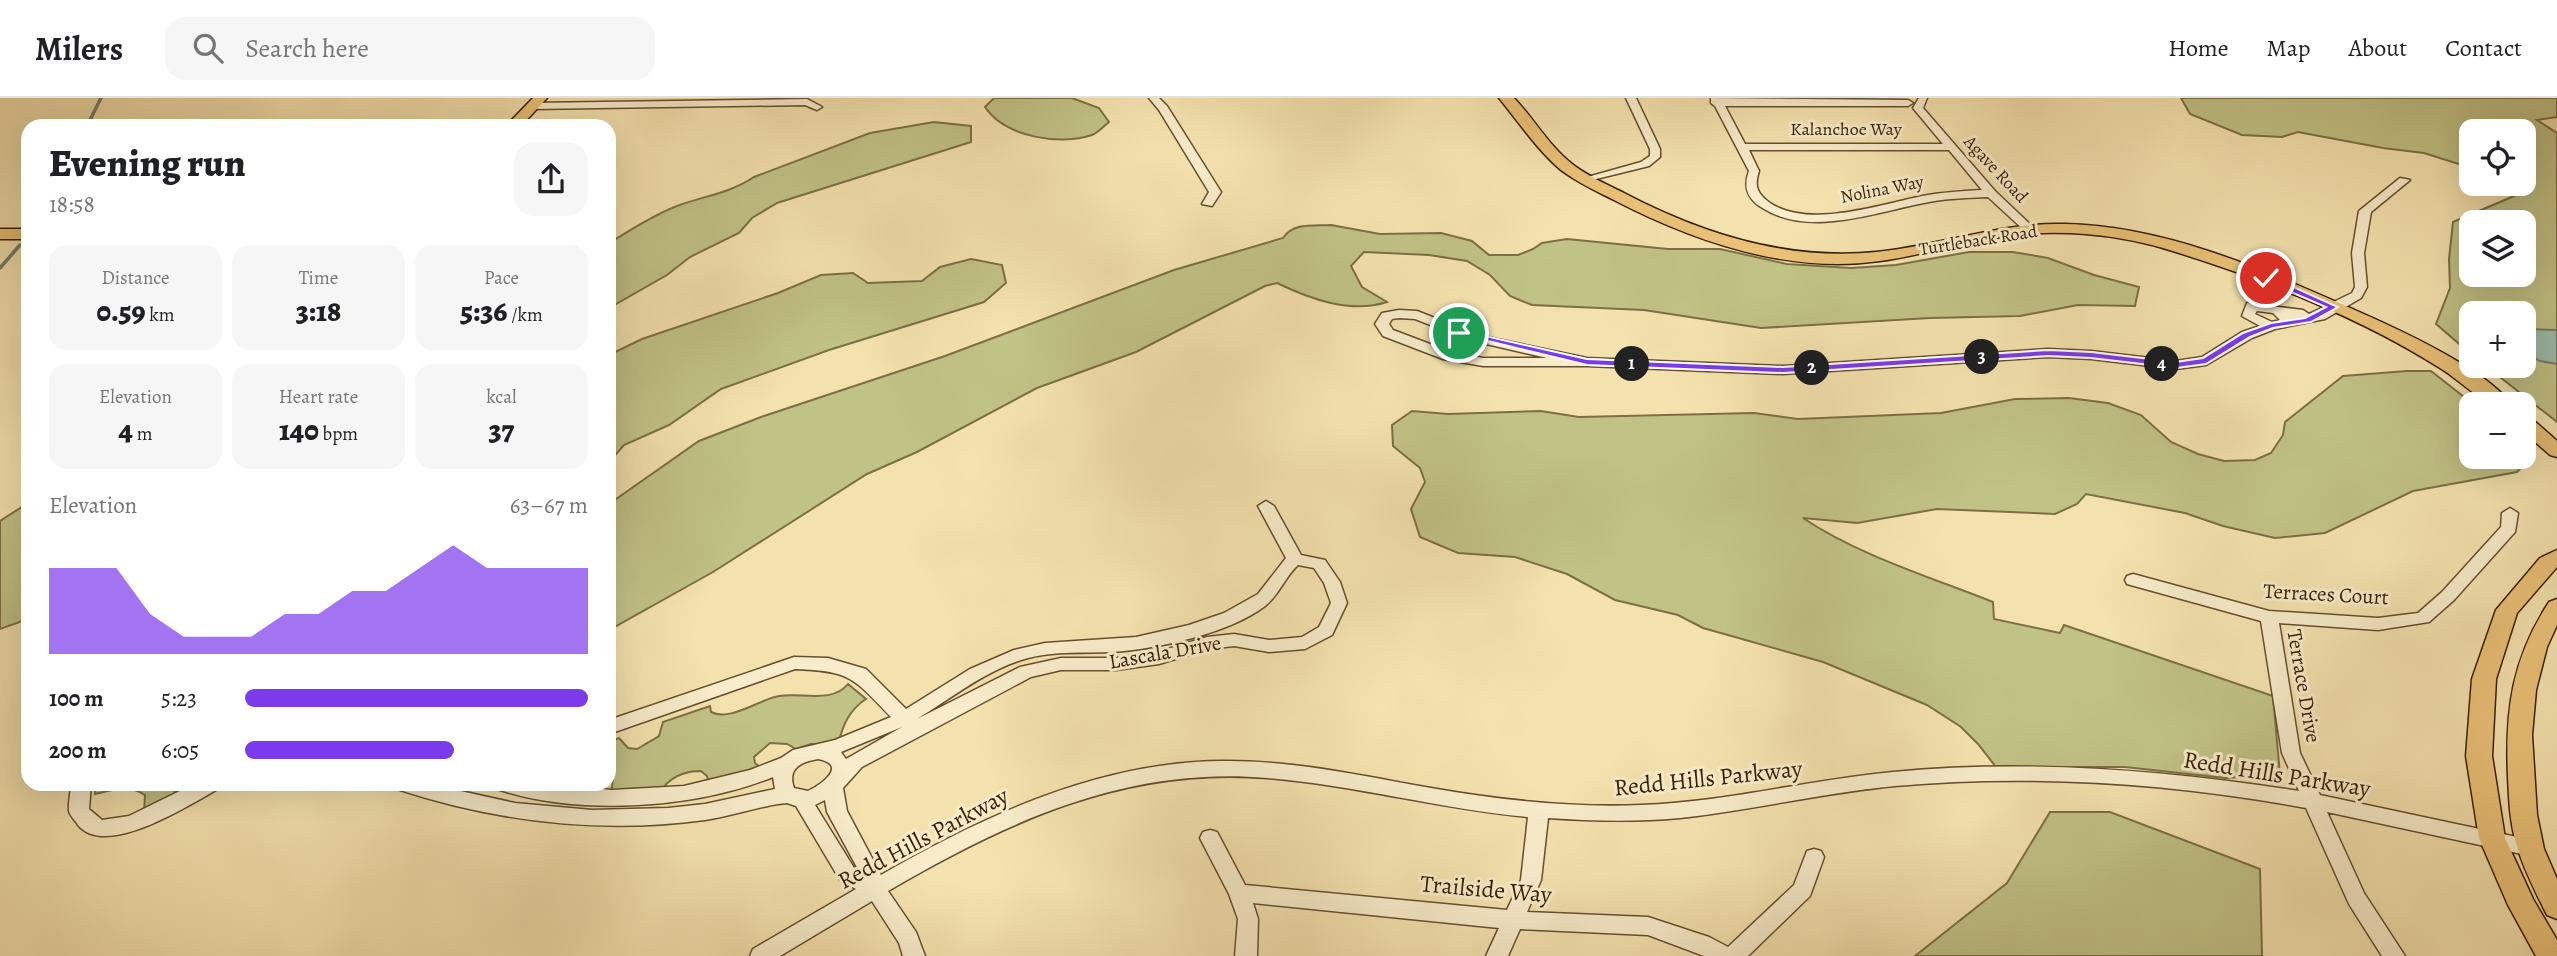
<!DOCTYPE html>
<meta charset="utf-8">
<style>
:root{--surface:#fff;--page:#f6f6f6;--text:#202124;--muted:#757577;--line:#e0e0e0;--accent:#7c3aed}
body{margin:0;font-family:Alegreya,serif;background:var(--page);color:var(--text);height:100vh;display:flex;flex-direction:column;font-size:26px;white-space:nowrap}
*{box-sizing:border-box;margin:0}
p{font-size:23px;color:var(--muted)}
.icon{flex:none;width:38px;height:38px;fill:none;stroke:currentColor;stroke-width:2;stroke-linecap:round;stroke-linejoin:round}
.map{position:relative;flex:1;overflow:hidden}
.side{position:absolute;left:21px;top:21px;width:595px;height:672px;display:flex;flex-direction:column;background:var(--surface);border-radius:21px;box-shadow:0 7px 28px #0002}
.side>*{flex:none}
.tools{position:absolute;left:2459px;top:21px;display:grid;gap:14px}
.tools a{display:grid;place-items:center;width:77px;height:77px;border-radius:14px;background:var(--surface);box-shadow:0 7px 28px #0002;font-size:35px}
.pin{position:absolute;display:grid;place-items:center;width:60px;height:60px;color:#fff;margin:-30px;border:4px solid #fff;border-radius:50%;box-shadow:0 2px 7px #0007}
.km{position:absolute;width:35px;height:35px;margin:-18px;border-radius:50%;background:#222;color:#fff;font-size:19px;line-height:35px;text-align:center}
.round{display:grid;place-items:center;flex:none;width:74px;height:74px;border-radius:21px;background:var(--page)}
.head{display:flex;align-items:center;justify-content:space-between;height:119px;padding:0 28px}
h1{font-size:38px;font-weight:800;line-height:52px}
.stats{display:grid;grid-template-columns:repeat(3,1fr);gap:10px;height:119px;padding:7px 28px}
.stats div{display:grid;align-content:center;border-radius:18px;background:var(--page);text-align:center}
.stats b{font-size:30px;font-weight:800}
.stats small{font-size:19px;font-weight:400}
.stats p{font-size:19px}
.chart{height:196px;padding:14px 28px}
.chart p{display:flex;justify-content:space-between}
.chart svg{width:100%;height:126px;margin-top:7px;fill:var(--accent);opacity:.7}
ul{padding:0 28px;list-style:none;font-size:23px}
li{display:grid;grid-template-columns:112px 84px 1fr;align-items:center;height:52px}
li i{height:18px;border-radius:9px;background:var(--accent)}
header{display:flex;align-items:center;gap:42px;box-sizing:border-box;height:98px;padding:0 35px;background:var(--surface);border-bottom:2px solid var(--line)}
header strong{font-size:33px}
nav{display:flex;gap:38px;margin-inline-start:auto;font-size:24px}
.search{width:490px;height:63px;background:var(--page);display:flex;align-items:center;gap:18px;box-sizing:border-box;padding:0 24px;border-radius:21px;color:var(--muted);font-size:26px}
.map>svg:first-child{display:block}
</style>
<header>
<strong>Milers</strong>
<div class="search"><svg class="icon" aria-label="search" viewBox="0 0 24 24"><circle cx="10" cy="10" r="6"/><path d="M15 15l6 6"/></svg>Search here</div>
<nav><a>Home</a><a>Map</a><a>About</a><a>Contact</a></nav>
</header>
<div class="map">
<svg width="2557" height="858" viewBox="0 0 2557 858">
<rect width="100%" height="100%" fill="#f4e2ae"/>
<filter id="stains"><feTurbulence type="fractalNoise" baseFrequency=".00286" numOctaves="4"/><feColorMatrix values="0 0 0 0 .2 0 0 0 0 .09 0 0 0 0 .02 0 0 0 .5 -.17"/></filter>
<radialGradient id="worn" r=".72"><stop offset=".6" stop-color="#630" stop-opacity="0"/><stop offset="1" stop-color="#630" stop-opacity=".3"/></radialGradient>
<!-- green -->
<path fill="#c1c286" stroke="#7c7044" stroke-width="2" fill-rule="evenodd" d="M994,0H1072L1099,10L1109,24C1104,28 1098,35 1092,37C1060,48 1005,39 985,9Z
M2181,0H2557V19L2537,22L2557,35V324L2486,268H2524V215H2471V256L2436,226L2450,190L2449,161L2453,124L2514,98L2504,86H2524V33H2471V70L2424,55L2383,50L2298,34L2282,39L2242,37L2190,16ZM2471,124H2524V177H2471Z
M934,24L971,28V44L777,105L752,120L739,135L690,159L667,177L609,210V145C631,132 653,117 677,108C704,98 730,95 754,79L870,35Z
M1331,127L1380,136L1441,135L1472,143L1489,157H1518L1533,151L1542,145L1567,141L1668,151H1720L1787,166L1851,170L1896,167L1969,154H2013L2048,160L2094,177L2139,189L2135,208L2078,207L2020,218L1930,220L1761,230L1644,212L1532,207L1510,198L1490,177L1467,163L1429,157L1364,154L1351,168L1362,189L1387,204C1351,216 1310,201 1277,185L1265,188L1136,254L1037,290L917,354L867,376L713,474L609,532V406L699,343L761,319L945,258L1174,172L1283,140C1294,124 1313,128 1331,127Z
M971,161L1002,167L1006,185L984,204L829,252L721,291L669,327L624,347L609,364V267L613,255L642,241L778,195L821,177L853,175L868,185L922,183L940,169Z
M2407,273H2431L2473,306L2471,359H2524V349L2533,357L2517,374L2413,393L2325,435L2275,440L2223,428L2185,415L2086,396L2077,406L2055,416L1937,411L1857,425L1803,420C1858,457 1930,479 1993,504L1994,521L2060,535L2064,527L2273,598L2280,677L2225,680L2125,669H1996L1978,646L1961,629L1927,607L1823,564L1703,530L1678,517L1615,502L1567,476L1515,459L1458,455L1420,439L1411,411L1425,384L1420,370L1393,348L1392,327L1412,313L1448,316L1541,313L1579,319L1754,315L1798,321L1941,315L2015,301L2069,300L2108,305L2141,317L2171,344L2198,356L2224,363L2255,362L2271,355L2283,337L2285,324L2343,278Z
M28,405V521L0,531V423Z
M848,586L866,601C849,612 843,627 838,646H811L796,651L787,646L770,645L754,659L755,665L761,670L709,688L707,678L701,673C684,673 669,680 660,694L610,696C617,678 609,663 609,644L619,640L628,650L637,651L659,638L663,624L710,608L711,614C730,624 760,601 779,598C801,594 832,606 848,586Z
M96,686H172L176,698L144,714L145,697C129,686 112,692 95,696Z
M2050,714H2110L2260,771L2262,858H1915L2007,785Z"/>
<!-- water -->
<path fill="#9cbdad" stroke="#747d69" stroke-width="2" d="M2524,231L2557,232V266L2540,263L2524,254Z"/>
<g fill="none" stroke-linecap="round" stroke-linejoin="round">
<!-- stream -->
<path stroke="#747d69" stroke-width="3.5" d="M87,28L101,0
M0,170L20,147"/>
<!-- minor casing -->
<g stroke="#664f2e" stroke-width="3">
<path id="minor" d="M1149,0H1159L1167,8L1221,94L1212,108L1202,106L1209,94L1159,12Z
M1626,0H1636L1660,51V59L1649,68L1584,84V80L1641,64L1650,58V51Z
M1711,0L1908,2L1913,5L1908,8H1725L1745,46H1943L1913,10L1919,0H1927L1923,10L1995,93L2035,131L2029,135L2025,133L1988,99C1968,100 1949,100 1929,104C1878,113 1809,141 1761,109C1747,100 1743,89 1749,73L1715,8L1711,5ZM1749,52H1949L1982,92C1964,93 1946,94 1928,97C1883,105 1811,132 1770,105C1757,96 1754,88 1759,73Z
M807,1L822,9L817,12L805,7L532,11L527,8L532,5Z
M2400,80L2410,82L2371,114L2364,155L2367,189L2361,200L2325,221L2275,231L2252,240L2206,267L2176,271L2091,261L2048,259L1783,276L1587,268H1483L1443,261L1383,238L1375,226L1382,215L1399,212L1417,213L1478,237L1587,260L1783,268L2048,251L2091,253L2176,263L2202,259L2242,234L2260,228L2242,218L2247,205L2303,212L2309,216L2352,195L2355,189L2352,155L2359,113ZM2257,213L2273,215L2280,222L2272,224L2255,216ZM1399,220L1415,221L1469,242L1547,260H1483L1451,254L1393,232L1389,226L1392,221Z
M1266,403L1274,408L1301,457L1325,462L1340,484L1347,505L1332,537L1305,551L1269,554L1234,548L1208,551L1159,566L1116,572H1061L1031,579L862,669L843,690L847,713L881,777C985,717 1100,664 1222,663C1292,662 1362,678 1431,690C1500,702 1570,710 1641,707C1726,704 1808,682 1893,674C2028,661 2165,672 2299,693L2282,655L2261,523L2127,486L2125,482L2127,478L2133,476L2269,513L2378,520L2418,515L2442,494L2501,429L2502,415L2510,410L2518,415L2515,434L2454,502L2429,524L2378,532L2279,525L2300,655L2320,697L2531,742L2538,744L2541,750L2538,756L2531,758L2327,714L2364,795L2405,858H2382L2349,806L2306,710C2171,685 2031,676 1895,688C1823,695 1752,712 1680,720C1636,724 1592,723 1548,720L1541,782L1527,814L1648,819L1709,839L1728,849L1794,787L1807,753L1814,751L1821,753L1824,759L1810,798L1748,858H1704L1648,837L1520,831L1508,858H1486L1499,830L1253,805L1258,821L1257,858H1235L1238,821L1229,796L1200,740L1203,734L1210,732L1217,734L1245,787L1507,812L1521,782L1528,719C1440,711 1355,687 1267,680C1126,668 1006,724 888,793L916,834L925,858H903L899,845L872,803L780,858H750L753,851L856,791L840,782L796,708L787,705L778,706C754,710 730,718 705,722C601,736 497,724 397,691L394,686H429L515,705L592,712L668,710L705,706L775,691L773,679C694,711 578,718 497,691L494,686H546L612,692L684,688L750,672L781,660L793,652L835,642L891,619C853,580 852,573 795,571L609,636V622L794,559L828,560L866,571L906,611L970,571L1014,552L1045,545L1136,539L1189,527L1224,515L1258,496L1286,460L1258,408ZM1298,467L1314,470L1324,485L1331,505L1319,529L1302,539L1269,542L1234,536L1207,539L1158,554L1116,560H1061L1020,569L917,621C952,600 987,571 1028,560C1056,553 1085,555 1113,554C1157,551 1230,535 1265,508C1279,497 1285,479 1298,467ZM902,629L846,661L841,654ZM818,661C849,667 821,687 808,693L794,690C787,670 801,664 818,661ZM825,702L827,714L859,773L854,770L815,707Z
M71,686H91L89,711L102,722L129,718L194,686H221L218,691C189,707 106,761 78,727C76,723 70,718 69,713C68,705 71,694 71,686Z"/>
</g>
<!-- major casing -->
<g stroke="#371e03" stroke-width="3">
<path id="major" d="M533,0H547L521,28H506Z
M1499,0H1514C1534,21 1549,48 1572,66C1587,78 1606,86 1624,95C1702,136 1787,163 1876,154C1940,148 2000,124 2065,126C2167,128 2266,173 2357,213C2398,231 2486,271 2511,306C2505,306 2495,308 2490,305C2477,300 2454,278 2440,270C2363,221 2263,181 2176,154C2117,135 2050,129 1989,141C1953,147 1917,158 1880,163C1788,176 1695,144 1614,102C1596,93 1577,84 1561,72C1538,53 1518,23 1499,0Z
M0,131H28V141H0Z
M2524,318L2531,320L2557,343V359L2550,357L2524,334Z
M2557,452V469L2517,515L2496,581L2492,658L2505,740L2533,801L2557,842V858H2536L2508,807L2479,740L2466,658L2472,581L2496,512L2540,460Z
M2557,501V527L2547,549L2536,592L2532,637L2537,717L2544,751L2557,781V821L2547,817C2536,795 2524,772 2517,748C2510,726 2509,702 2508,679C2505,612 2512,561 2549,504Z"/>
</g>
<!-- minor -->
<use href="#minor" fill="#f8ecca" fill-rule="evenodd"/>
<!-- major -->
<use href="#major" fill="#eac177" fill-rule="evenodd"/>
</g>
<!-- route -->
<path fill="#7c3aed" stroke="#fff" stroke-width="2" d="M2263,178H2269L2338,209L2311,224L2273,230L2250,239L2206,266L2176,270L2091,260L2048,258L1783,275L1587,267L1455,235L1459,232L1587,261L1783,269L2048,252L2091,254L2176,264L2203,260L2243,235L2271,225L2305,220L2326,209L2263,182Z"/>
<g text-anchor="middle" stroke-width="6" stroke-linejoin="round" paint-order="stroke">
<!-- far-street labels -->
<g font-size="18" fill="#371e03" stroke="#f8ecca">
<text x="1846" y="37">Kalanchoe Way</text>
<text transform="translate(1996 71) rotate(47)" y="6">Agave Road</text>
<text transform="translate(1882 91) rotate(-11)" y="6">Nolina Way</text>
<text transform="translate(1978 142) rotate(-9)" y="6">Turtleback Road</text>
</g>
<!-- street labels -->
<g font-size="21" fill="#371e03" stroke="#f8ecca">
<text transform="translate(2326 496) rotate(3)" y="7">Terraces Court</text>
<text transform="translate(1165 554) rotate(-10)" y="7">Lascala Drive</text>
<text transform="translate(2304 588) rotate(80)" y="7">Terrace Drive</text>
</g>
<!-- near-street labels -->
<g font-size="24" fill="#371e03" stroke="#f8ecca">
<text transform="translate(2277 676) rotate(9)" y="8">Redd Hills Parkway</text>
<text transform="translate(1708 680) rotate(-6)" y="8">Redd Hills Parkway</text>
<text transform="translate(923 740) rotate(-28)" y="8">Redd Hills Parkway</text>
<text transform="translate(1486 791) rotate(5)" y="8">Trailside Way</text>
</g>
</g>
<rect width="100%" height="100%" filter="url(#stains)"/>
<rect width="100%" height="100%" fill="url(#worn)"/>
</svg>
<div class="tools">
<a><svg class="icon" aria-label="locate" viewBox="0 0 24 24"><circle cx="12" cy="12" r="6"/><path d="M12 2v4M12 18v4M2 12h4M18 12h4"/></svg></a>
<a><svg class="icon" aria-label="layers" viewBox="0 0 24 24"><path d="M12 4l9 5-9 5-9-5zM3 14l9 5 9-5"/></svg></a>
<a>+</a>
<a>−</a>
</div>
<div class="pin" style="left:1459px;top:235px;background:#1e9e55"><svg class="icon" aria-label="arrive" viewBox="0 0 24 24"><path d="M6 21V4h12l-3 4 3 4H6"/></svg></div>
<div class="pin" style="left:2266px;top:180px;background:#d93025"><svg class="icon" aria-label="check" viewBox="0 0 24 24"><path d="M5 12l5 5 9-10"/></svg></div>
<b class="km" style="left:1632px;top:266px">1</b>
<b class="km" style="left:1812px;top:270px">2</b>
<b class="km" style="left:1982px;top:259px">3</b>
<b class="km" style="left:2162px;top:266px">4</b>
<section class="side">
<div class="head"><div><h1>Evening run</h1><p>18:58</p></div><a class="round"><svg class="icon" aria-label="share" viewBox="0 0 24 24"><path d="M12 15V3M7 8l5-5 5 5M5 13v7h14v-7"/></svg></a></div>
<div class="stats">
<div><p>Distance</p><b>0.59<small> km</small></b></div>
<div><p>Time</p><b>3:18</b></div>
<div><p>Pace</p><b>5:36<small> /km</small></b></div>
</div>
<div class="stats">
<div><p>Elevation</p><b>4<small> m</small></b></div>
<div><p>Heart rate</p><b>140<small> bpm</small></b></div>
<div><p>kcal</p><b>37</b></div>
</div>
<div class="chart"><p><span>Elevation</span>63–67 m</p>
<svg viewBox="0 0 160 44" preserveAspectRatio="none"><path d="M0 44V14L10 14L20 14L30 30L40 38L50 38L60 38L70 30L80 30L90 22L100 22L110 14L120 6L130 14L140 14L150 14L160 14V44z"/></svg>
</div>
<ul>
<li><b>100 m</b>5:23<i style="width:100%"></i></li>
<li><b>200 m</b>6:05<i style="width:61%"></i></li>
</ul>
</section>
</div>
